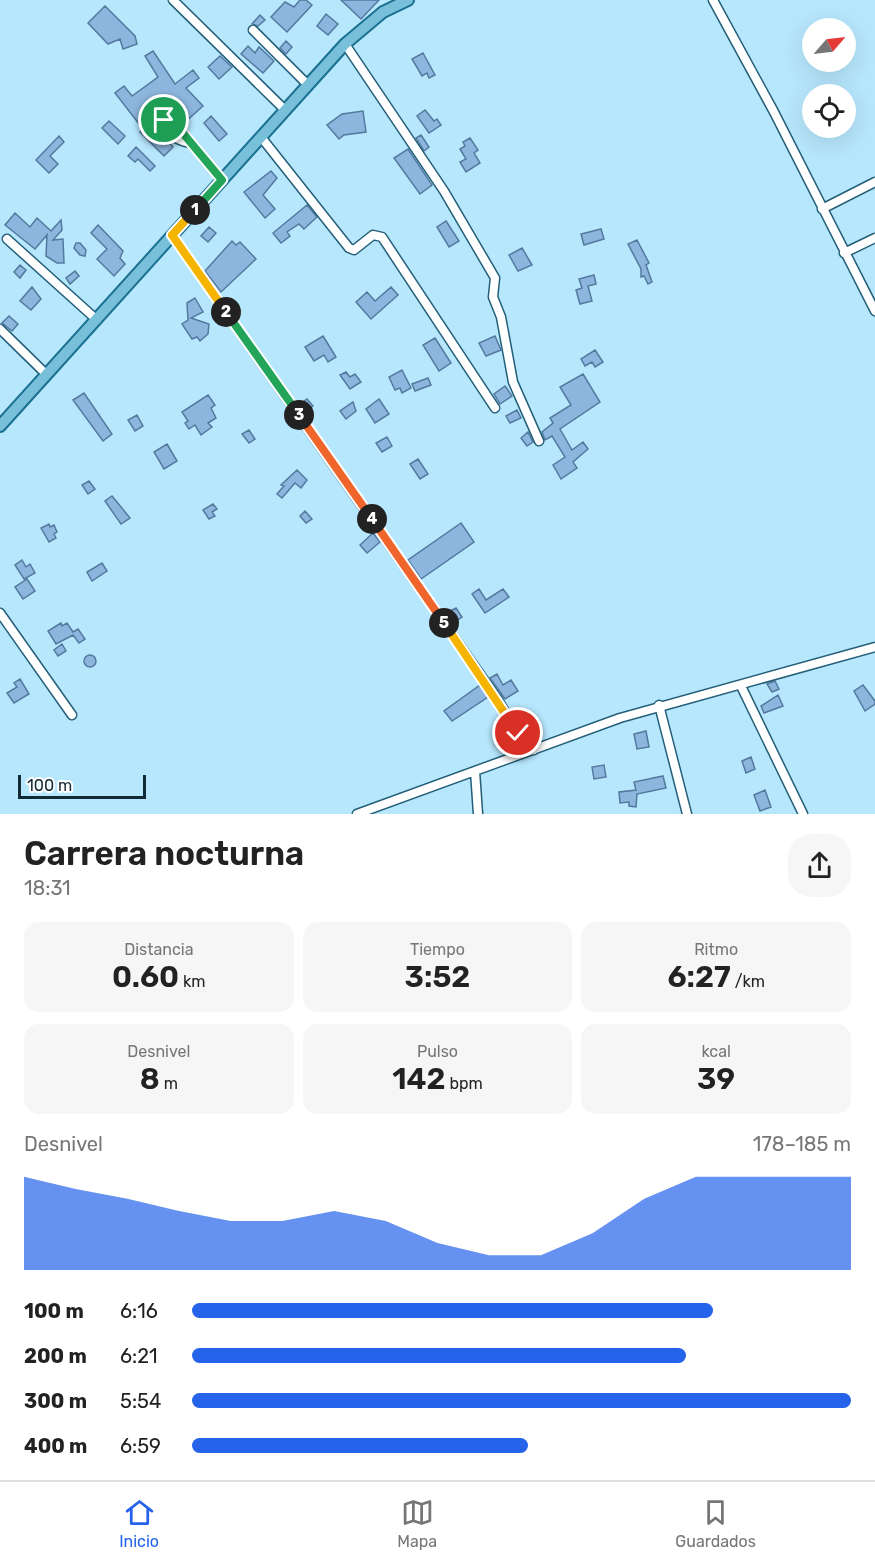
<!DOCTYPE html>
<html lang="es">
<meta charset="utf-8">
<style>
:root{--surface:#fff;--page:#f6f6f6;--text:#222;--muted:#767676;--line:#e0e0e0;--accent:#2563eb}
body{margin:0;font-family:Rubik,sans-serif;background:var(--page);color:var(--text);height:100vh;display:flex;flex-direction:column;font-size:22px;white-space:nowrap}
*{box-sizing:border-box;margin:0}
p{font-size:20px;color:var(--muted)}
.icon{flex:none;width:33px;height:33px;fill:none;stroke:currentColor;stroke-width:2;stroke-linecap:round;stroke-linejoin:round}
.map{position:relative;height:814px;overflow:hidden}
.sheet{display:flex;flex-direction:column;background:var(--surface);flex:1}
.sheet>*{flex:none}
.needle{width:39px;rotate:62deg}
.buttons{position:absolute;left:802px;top:18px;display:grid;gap:12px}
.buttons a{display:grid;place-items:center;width:54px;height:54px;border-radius:50%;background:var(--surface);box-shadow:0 6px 24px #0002;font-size:30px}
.scale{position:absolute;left:18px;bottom:15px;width:128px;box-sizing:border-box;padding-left:6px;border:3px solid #122a35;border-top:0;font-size:16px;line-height:21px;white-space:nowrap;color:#122a35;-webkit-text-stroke:4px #fff;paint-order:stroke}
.pin{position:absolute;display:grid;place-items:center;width:51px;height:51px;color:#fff;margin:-26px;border:3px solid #fff;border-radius:50%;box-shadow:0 2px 6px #0007}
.km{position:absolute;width:30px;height:30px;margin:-15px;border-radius:50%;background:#222;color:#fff;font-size:16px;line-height:30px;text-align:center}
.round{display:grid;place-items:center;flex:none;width:63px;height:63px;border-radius:24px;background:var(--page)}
.headline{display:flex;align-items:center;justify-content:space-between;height:102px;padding:0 24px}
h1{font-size:33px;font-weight:600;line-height:45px}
.stats{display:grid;grid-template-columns:repeat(3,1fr);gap:9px;height:102px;padding:6px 24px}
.stats div{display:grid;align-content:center;border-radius:15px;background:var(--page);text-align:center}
.stats b{font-size:30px;font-weight:600}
.stats small{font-size:16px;font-weight:400}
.stats p{font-size:16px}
.chart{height:168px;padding:12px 24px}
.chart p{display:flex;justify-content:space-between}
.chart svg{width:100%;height:108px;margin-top:6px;fill:var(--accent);opacity:.7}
ul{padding:0 24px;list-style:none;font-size:20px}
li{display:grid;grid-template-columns:96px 72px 1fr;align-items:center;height:45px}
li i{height:15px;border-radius:8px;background:var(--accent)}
.menu{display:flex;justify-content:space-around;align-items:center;height:84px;border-top:2px solid var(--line);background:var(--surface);font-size:16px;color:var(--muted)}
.menu a{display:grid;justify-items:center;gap:3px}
.menu .current{color:var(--accent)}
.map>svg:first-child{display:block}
</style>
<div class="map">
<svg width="875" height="814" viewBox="0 0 875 814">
<rect width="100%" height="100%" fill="#b7e7fd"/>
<!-- building -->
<path fill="#8db6de" stroke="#53799e" stroke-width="1.5" d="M300,0H306L312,5L287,32L271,17L285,2L294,7Z
M341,0H379L361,19Z
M105,6L135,36L137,44L123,49L120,39L108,44L88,23Z
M326,14L338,24L328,35L317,26Z
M260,15L265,20L258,26L252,24Z
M286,41L292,47L286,54L280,48Z
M248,46L255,53L259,47L274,61L263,73L241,54Z
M153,51L175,84L193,70L199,78L186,88L203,106L184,123L166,105V97L147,112L151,116L148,119L173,147L164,156L140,132L143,129L115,93L124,86L132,96L158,77L145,56Z
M423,53L435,75L429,78L427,73L422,76L412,59Z
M220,56L232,67L219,79L208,67Z
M425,110L434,121L437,119L441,125L429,133L417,116Z
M363,111L366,132L344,135L339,139L327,125L342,114Z
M211,116L227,134L219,141L204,123Z
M109,121L125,136L118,144L102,128Z
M421,135L429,147L424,151L416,138Z
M59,136L64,142L50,156L58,164L49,173L36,160Z
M470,138L478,150L474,153L480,163L466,172L460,162L466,159L460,149L465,146L463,142Z
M136,147L155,166L150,171L138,159L135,162L128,156Z
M408,149L432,185L420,194L394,158Z
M271,171L277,178L263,195L275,209L265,218L244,192Z
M307,205L317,217L304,229L299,224L287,232L290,236L281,243L273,233Z
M15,213L30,227L37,218L51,231L61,220L62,230L53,240L63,239L64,263H57L46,256L47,235L35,249L5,225Z
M446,221L459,241L449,247L437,227Z
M98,225L123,251L120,258L125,264L114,276L97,259L107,249L91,233Z
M209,227L216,233L208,242L201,236Z
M601,229L604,239L584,245L581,234Z
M637,240L649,263L646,265L652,282L648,284L644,276L641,277V269L628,244Z
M232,241L236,245L240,242L256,259L221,292L205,271Z
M76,243H80L86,250L85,256L80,255L74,248Z
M522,248L532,265L518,271L509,255Z
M20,265L26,270L20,278L14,272Z
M75,271L79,276L70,284L66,278Z
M594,275L596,284L588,286L592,301L580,304L576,290L582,288L579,279Z
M32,287L41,299L31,310L20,301Z
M391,287L398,295L371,319L356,302L367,292L375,301Z
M195,298L203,312L191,318L209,324L208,334L200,341L197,337L192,339L182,324L188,320L187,303Z
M9,316L18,324L12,331L2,323Z
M323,336L336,357L328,362L324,355L314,361L305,347Z
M495,336L501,350L486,356L479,343Z
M435,338L451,363L439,371L423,345Z
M595,350L603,362L595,367L592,362L585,366L581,359Z
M402,370L411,388L402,393L400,388L395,390L389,377Z
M346,372L350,377L355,374L361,382L350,389L340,375Z
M583,374L600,402L560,429L572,450L583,442L588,449L573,462L577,468L561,479L553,465L565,457L552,436L545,440L542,432L553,423L550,418L571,405L560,387Z
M428,378L431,385L415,391L412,384Z
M505,386L512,396L500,404L494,394Z
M84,393L112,434L103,441L73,400Z
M208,395L215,405L211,408L216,418L208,423L212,427L201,435L195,425L189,429L185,423L188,421L182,412Z
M307,399L313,406L305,413L299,405Z
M379,399L389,414L375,423L366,409Z
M353,402L356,411L346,419L340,411Z
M517,410L521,418L510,423L506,416Z
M137,415L143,426L135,431L128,420Z
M249,430L255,439L249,443L242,434Z
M528,432L533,442L527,446L521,438Z
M387,437L392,446L382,452L376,443Z
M167,444L177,461L164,469L154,452Z
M418,459L428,474L420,479L410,464Z
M297,470L307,480L301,488L295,483L282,498L277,494L284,486L281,485Z
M89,481L95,489L88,494L82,485Z
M112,496L130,518L121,524L105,501Z
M213,504L217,509L212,512L215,516L209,519L203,510Z
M305,511L312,519L306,523L300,516Z
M461,523L474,542L421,579L408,560Z
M49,524L50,527L54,525L57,532L54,534L56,538L49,542L41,528Z
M373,533L380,542L367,553L360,545Z
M22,560L26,567L30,564L35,573L24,579L15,565Z
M102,563L107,571L92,581L87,572Z
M27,579L35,591L23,599L15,587Z
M479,589L486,600L503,589L509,597L485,613L472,594Z
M456,608L462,617L455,622L448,612Z
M61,623L62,626L67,623L73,632L78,629L85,639L79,643L73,635L56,644L48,631Z
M62,644L66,651L58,656L54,650Z
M84 661a6 6 0 1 1 12 0a6 6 0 1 1-12 0Z
M497,674L503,685L511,680L518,691L505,699L490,678Z
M20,679L29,694L14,703L7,693L17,687L14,683Z
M775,681L779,689L772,692L767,684Z
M480,685L488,697L452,721L444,711Z
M863,685L875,701V704L865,711L854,691Z
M778,695L783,706L764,713L761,706Z
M646,731L649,747L637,749L634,734Z
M751,757L755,769L746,773L742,761Z
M604,765L606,777L594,779L592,767Z
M663,776L666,788L637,794L636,807L629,806V802L620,803L619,792L636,790L634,782Z
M765,790L771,807L760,811L754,795Z"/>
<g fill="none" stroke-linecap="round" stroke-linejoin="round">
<!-- minor casing -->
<g stroke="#235f78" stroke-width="11">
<path id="minor" d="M173,0L285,110
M713,0L774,112L875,311
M253,30L308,85
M345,44L444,191L495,278L493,297L501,317L513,382L539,441
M261,137L349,248L354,250L373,235L382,237L495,408
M190,143C175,140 169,135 164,120L171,119L222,180
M822,209L875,182
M172,235L498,700L518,733L534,750
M7,239L97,320
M844,253L875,238
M0,329L46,374
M0,613L72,715
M741,686L803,814
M659,705L687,814
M475,771L478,814
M357,814L620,718L875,647"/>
</g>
<!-- major casing -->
<g stroke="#1a7090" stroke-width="14">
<path id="major" d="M0,426L345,44L383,12L408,0"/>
</g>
<!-- minor -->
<use href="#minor" stroke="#fff" stroke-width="8"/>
<!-- major -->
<use href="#major" stroke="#78c0da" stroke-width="10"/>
</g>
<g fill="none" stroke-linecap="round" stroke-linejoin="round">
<!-- split-1 casing -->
<g stroke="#fff" stroke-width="12">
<path id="split-1" d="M164,120L171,119L222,180L195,210"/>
</g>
<!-- split-2 casing -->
<g stroke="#fff" stroke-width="12">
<path id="split-2" d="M195,210L172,235L226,312"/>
</g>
<!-- split-3 casing -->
<g stroke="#fff" stroke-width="12">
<path id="split-3" d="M226,312L299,415"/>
</g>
<!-- split-4 casing -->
<g stroke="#fff" stroke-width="12">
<path id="split-4" d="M299,415L372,519"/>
</g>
<!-- split-5 casing -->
<g stroke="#fff" stroke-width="12">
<path id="split-5" d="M372,519L444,623"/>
</g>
<!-- split-6 casing -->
<g stroke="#fff" stroke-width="12">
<path id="split-6" d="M444,623L518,733"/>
</g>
<!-- split-1 -->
<use href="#split-1" stroke="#22a559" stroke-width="8"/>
<!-- split-2 -->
<use href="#split-2" stroke="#f5b400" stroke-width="8"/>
<!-- split-3 -->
<use href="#split-3" stroke="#22a559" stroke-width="8"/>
<!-- split-4 -->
<use href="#split-4" stroke="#f0652b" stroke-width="8"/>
<!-- split-5 -->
<use href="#split-5" stroke="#f0652b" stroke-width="8"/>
<!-- split-6 -->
<use href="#split-6" stroke="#f5b400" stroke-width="8"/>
</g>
</svg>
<div class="buttons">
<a><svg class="needle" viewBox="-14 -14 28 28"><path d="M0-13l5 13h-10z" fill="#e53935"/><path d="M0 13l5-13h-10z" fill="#767676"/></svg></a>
<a><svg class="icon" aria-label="locate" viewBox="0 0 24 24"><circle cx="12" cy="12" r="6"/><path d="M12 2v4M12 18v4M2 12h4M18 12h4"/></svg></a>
</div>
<div class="scale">100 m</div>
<div class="pin" style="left:164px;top:120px;background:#1e9e55"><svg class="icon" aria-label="arrive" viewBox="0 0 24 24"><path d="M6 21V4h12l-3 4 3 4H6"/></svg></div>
<div class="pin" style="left:518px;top:733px;background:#d93025"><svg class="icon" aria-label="check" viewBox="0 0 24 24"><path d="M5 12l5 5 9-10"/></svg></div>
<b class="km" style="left:195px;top:210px">1</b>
<b class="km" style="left:226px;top:312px">2</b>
<b class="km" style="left:299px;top:415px">3</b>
<b class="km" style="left:372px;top:519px">4</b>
<b class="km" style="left:444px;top:623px">5</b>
</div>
<section class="sheet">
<div class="headline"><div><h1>Carrera nocturna</h1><p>18:31</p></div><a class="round"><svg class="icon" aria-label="share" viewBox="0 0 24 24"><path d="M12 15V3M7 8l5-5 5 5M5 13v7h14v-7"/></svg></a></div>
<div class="stats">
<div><p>Distancia</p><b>0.60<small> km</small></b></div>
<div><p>Tiempo</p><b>3:52</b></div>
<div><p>Ritmo</p><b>6:27<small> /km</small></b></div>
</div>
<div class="stats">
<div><p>Desnivel</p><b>8<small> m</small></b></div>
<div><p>Pulso</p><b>142<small> bpm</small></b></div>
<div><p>kcal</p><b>39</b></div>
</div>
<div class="chart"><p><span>Desnivel</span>178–185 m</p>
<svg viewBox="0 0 160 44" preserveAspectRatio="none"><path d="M0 44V6L10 11L20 15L30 20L40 24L50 24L60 20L70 24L80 33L90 38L100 38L110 29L120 15L130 6L140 6L150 6L160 6V44z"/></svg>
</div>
<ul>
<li><b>100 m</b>6:16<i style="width:79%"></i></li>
<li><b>200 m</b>6:21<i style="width:75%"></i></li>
<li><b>300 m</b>5:54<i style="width:100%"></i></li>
<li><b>400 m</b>6:59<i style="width:51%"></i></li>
</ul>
</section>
<nav class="menu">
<a class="current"><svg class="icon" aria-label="home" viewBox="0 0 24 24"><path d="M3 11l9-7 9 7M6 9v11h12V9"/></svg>Inicio</a>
<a><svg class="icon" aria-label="map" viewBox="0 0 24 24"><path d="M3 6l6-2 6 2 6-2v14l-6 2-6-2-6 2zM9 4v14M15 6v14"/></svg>Mapa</a>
<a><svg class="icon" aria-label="saved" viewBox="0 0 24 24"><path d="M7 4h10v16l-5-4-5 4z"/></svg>Guardados</a>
</nav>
